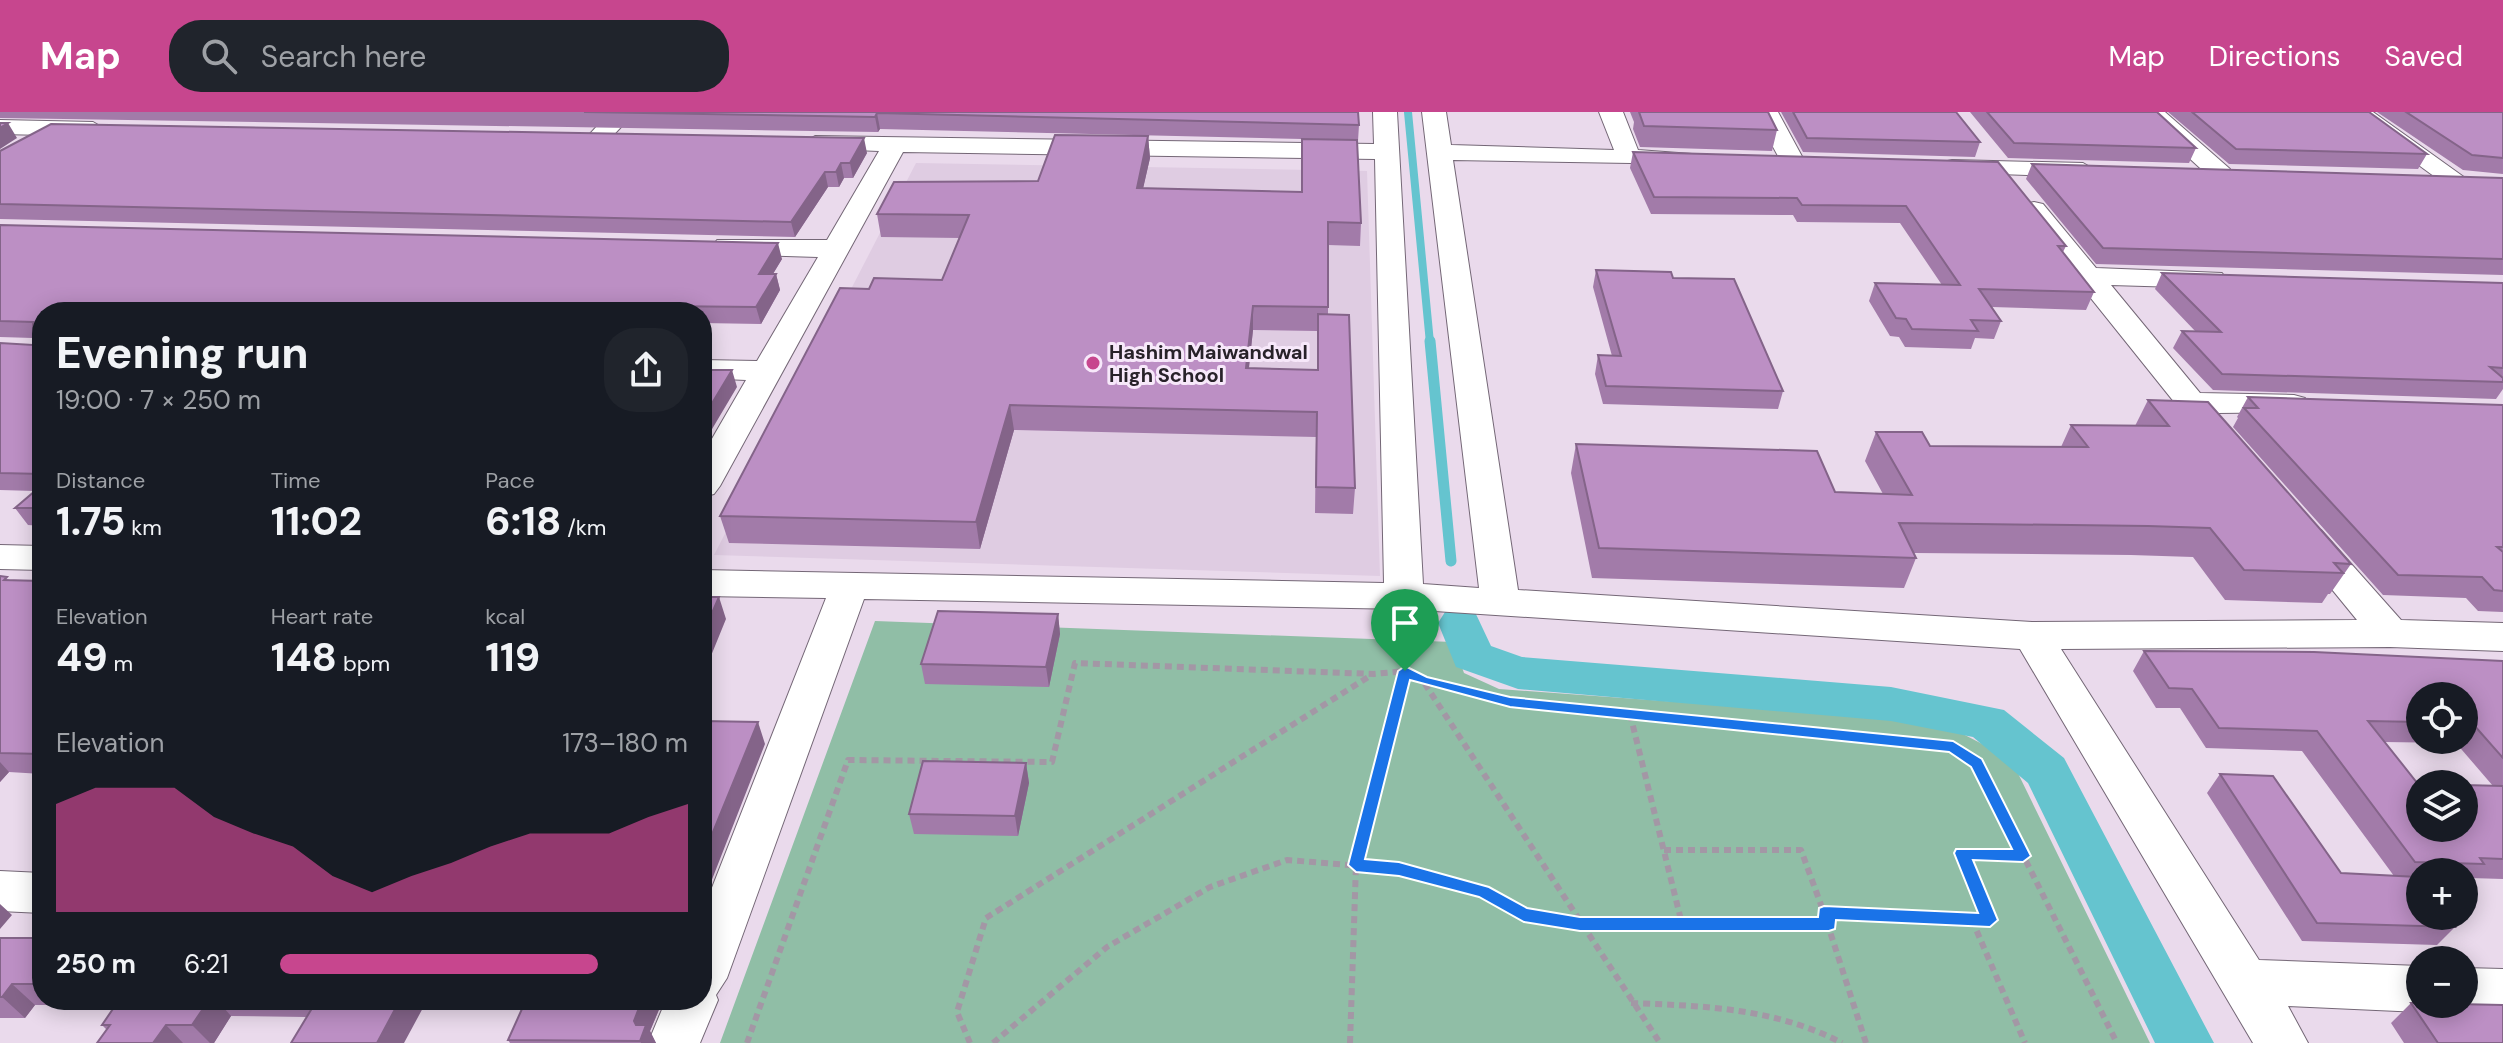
<!DOCTYPE html>
<meta charset="utf-8">
<style>
:root{--surface:#171b24;--page:#20242c;--text:#f1f3f6;--muted:#9ea1a6;--accent:#c7468e}
body{margin:0;font-family:"DM Sans",sans-serif;background:var(--page);color:var(--text);height:100vh;display:flex;flex-direction:column;font-size:30px;white-space:nowrap}
*{box-sizing:border-box;margin:0}
p{font-size:26px;color:var(--muted)}
.icon{flex:none;width:44px;height:44px;fill:none;stroke:currentColor;stroke-width:2;stroke-linecap:round;stroke-linejoin:round}
.map{position:relative;flex:1;overflow:hidden}
.details{position:absolute;left:32px;top:190px;width:680px;height:708px;display:flex;flex-direction:column;background:var(--surface);border-radius:32px;box-shadow:0 4px 20px #0003}
.details>*{flex:none}
.buttons{position:absolute;left:2406px;top:570px;display:grid;gap:16px}
.buttons a{display:grid;place-items:center;width:72px;height:72px;border-radius:50%;background:var(--surface);box-shadow:0 4px 20px #0003;font-size:40px}
.pin{position:absolute;display:grid;place-items:center;width:68px;height:68px;color:#fff;margin:-82px -34px;border-radius:50% 50% 50% 0;rotate:-45deg;box-shadow:0 0 8px #0007}
.pin .icon{rotate:45deg}
.round{display:grid;place-items:center;flex:none;width:84px;height:84px;border-radius:32px;background:var(--page)}
.headline{display:flex;align-items:center;justify-content:space-between;height:136px;padding:0 24px}
h1{font-size:44px;font-weight:800;line-height:60px}
.figures{display:grid;grid-template-columns:repeat(3,1fr);gap:12px;height:136px;padding:8px 24px}
.figures div{display:grid;align-content:center}
.figures b{font-size:40px;font-weight:800}
.figures small{font-size:22px;font-weight:400}
.figures p{font-size:22px}
.chart{height:224px;padding:16px 24px}
.chart p{display:flex;justify-content:space-between}
.chart svg{width:100%;height:144px;margin-top:8px;fill:var(--accent);opacity:.7}
ul{padding:0 24px;list-style:none;font-size:26px}
li{display:grid;grid-template-columns:128px 96px 1fr;align-items:center;height:60px}
li i{height:20px;border-radius:10px;background:var(--accent)}
header{display:flex;align-items:center;gap:48px;box-sizing:border-box;height:112px;padding:0 40px;background:var(--accent);color:#fff}
header strong{font-size:38px}
nav{display:flex;gap:44px;margin-inline-start:auto;font-size:28px}
.search{width:560px;height:72px;background:var(--page);display:flex;align-items:center;gap:20px;box-sizing:border-box;padding:0 28px;border-radius:32px;color:var(--muted);font-size:30px}
.map>svg:first-child{display:block}
</style>
<header>
<strong>Map</strong>
<div class="search"><svg class="icon" aria-label="search" viewBox="0 0 24 24"><circle cx="10" cy="10" r="6"/><path d="M15 15l6 6"/></svg>Search here</div>
<nav><a>Map</a><a>Directions</a><a>Saved</a></nav>
</header>
<div class="map">
<svg width="2503" height="931" viewBox="0 0 2503 931">
<rect width="100%" height="100%" fill="#eadaec"/>
<!-- built -->
<path fill="#dfcce2" d="M916,51L1367,59L1380,464L714,443Z"/>
<!-- green -->
<path fill="#90bea6" d="M875,509L1453,530L1464,561L1499,577L1938,609L2011,647L2150,931H720Z"/>
<g fill="none" stroke-linecap="round" stroke-linejoin="round">
<!-- stream-far1 -->
<path stroke="#65c4cf" stroke-width="8" d="M1408,0L1430,231"/>
<!-- stream -->
<path stroke="#65c4cf" stroke-width="11" d="M1430,229L1451,449"/>
<!-- canal -->
<path fill="#65c4cf" fill-rule="evenodd" d="M1460,496L1475,500L1491,534L1522,545L1891,575L2004,598L2064,646L2214,931H2155L2028,671L1973,625L1891,609L1518,577L1456,555L1438,511L1445,500Z"/>
<!-- minor casing -->
<g stroke="#746776" stroke-width="2">
<path id="minor" d="M610,0H635L607,30H591L587,25Z
M1373,0H1397L1423,472L1479,476L1422,0H1446L1451,33L1614,38L1599,0H1623L1638,38L1692,42L1695,47L1692,52L1453,48L1518,478L2032,510L2357,508L2290,426L2295,418L2308,414L2321,418L2401,508L2503,511V539L2390,535L2061,537L2259,848L2420,854V892L2438,893L2420,900L2288,894L2308,931H2253L2020,537L1404,497L864,487L727,866L716,883L718,888L700,931H648L666,888H702V801L826,486L702,484V458L1384,471L1375,47L903,40L720,374L714,382L702,385V344L746,268L702,266V248L757,249L818,145L727,142L717,140L713,134L717,128H827L879,39L806,36L803,31L815,24L1374,32Z
M1754,0H1778L1805,50L1802,55H1784Z
M2139,0H2165L2230,57L2234,62L2230,67H2212Z
M2346,0H2373L2468,68L2455,76L2446,73Z
M0,8L93,10L105,17L93,24L0,22Z
M1952,48L2083,51L2095,58L2083,65L1943,60L1940,55L1943,50Z
M2034,90L2043,92L2096,156L2222,161L2226,167L2222,173L2212,176L2111,173L2200,281L2294,283L2305,286L2310,293L2305,300L2217,301L2240,329L2235,336L2223,339L2211,336L2025,104L2021,98L2025,92Z
M0,433L42,434V458L0,457Z
M0,759L42,761V801L0,799Z
M2464,856L2503,857V903L2464,902L2446,895L2444,892H2464Z"/>
</g>
<!-- path-far1 -->
<path stroke="#a397a5" stroke-width="5" stroke-dasharray="6 4" stroke-linecap="butt" d="M1404,514V533"/>
<!-- path -->
<path stroke="#a397a5" stroke-width="6" stroke-dasharray="7 5" stroke-linecap="butt" d="M1424,569L1510,590L1953,635L1977,651L2117,931
M1630,602L1682,812
M1664,738H1801L1824,801
M1972,808L2025,931
M1631,891C1705,894 1775,896 1842,931
M747,931L848,648L1052,650L1075,551L1374,562L1405,559L1423,569L1660,931
M970,931L957,900L986,806L1373,562
M993,931L1107,835L1210,775L1287,748L1399,757L1483,780L1524,803L1580,812H1829
M1350,931L1356,753L1405,559L1404,531
M1866,931L1824,801L1990,808L1962,741L2023,744"/>
<!-- minor -->
<use href="#minor" fill="#fff" fill-rule="evenodd"/>
</g>
<!-- wall -->
<path fill="#a27ba9" fill-rule="evenodd" d="M0,0H1358L1359,13L1358,29H1357L1361,111L1360,134L1328,133V202L1355,376L1353,402L1315,401L1316,325L1014,318L980,437L729,431L720,404L869,177L942,168L960,126L881,125L877,102L1038,69L1148,24L1150,46L1143,76L1302,80V27L880,17L878,20L0,6ZM1253,218L1317,219V258L1249,256Z
M1630,0H1768L1777,18L1772,39L1640,35L1633,17L1634,10Z
M1781,0H1956L1980,30L1975,45L1803,40Z
M1970,0H2157L2196,36L2189,51L2008,46Z
M2168,0H2369L2427,42L2418,57L2229,52Z
M2377,0H2503V62L2463,58Z
M0,39L867,41L853,66H844L839,75H828L795,125L0,107Z
M1633,40L1998,50L2066,134L2063,140L2094,180L2086,198L1992,195L2001,209L1994,227L1975,226L1971,237L1905,235L1899,225L1890,224L1869,189L1875,171L1942,173L1900,111L1797,110L1793,103L1651,102L1630,56Z
M2032,52L2503,66V163L2096,152L2026,67Z
M0,113L782,147L773,162H776L780,178L761,212L702,211V200H42V414L28,413L15,396L35,379L0,378V231L33,233V226L0,225Z
M1596,158L1673,166L1783,279L1778,297L1603,292L1595,262L1598,243L1612,244L1593,175Z
M2162,161L2503,171V277L2496,287L2213,278L2173,236L2182,219L2196,220L2155,177Z
M2248,285L2503,293V500L2478,499L2466,486L2383,483L2233,315L2238,306L2237,305Z
M2148,288L2351,452L2330,482H2328L2322,491L2225,488L2193,445L2131,443L1914,441L1916,446L1904,476L1592,466L1571,361L1576,332L1835,380L1883,382L1865,349L1876,320L1930,334L2061,335L2071,313L2135,314Z
M0,464L10,468L42,469V662L9,660L0,670Z
M1058,502L1060,522L1049,575L925,572L921,552Z
M2144,539L2503,549V767L2470,766L2464,771V760H2420V804L2455,815L2437,833L2302,829L2207,681L2220,662L2341,761L2394,764L2302,639L2206,636L2180,596H2156L2133,559ZM2420,584H2464V628H2420ZM2384,630L2456,631L2493,674L2418,672Z
M1026,651L1029,671L1018,724L914,722L909,702Z
M0,826H42V888H663L650,919L656,931H510L508,928L523,894H424L306,905L231,904L214,931H97L107,918L102,913L116,893H35L25,906H0Z
M2411,891L2503,931H2404L2391,911Z"/>
<!-- shaded-wall -->
<path fill="#846489" d="M877,1L880,17L878,20L875,5Z
M8,11L17,26L0,37V16Z
M1148,24L1150,46L1138,99L1137,76Z
M864,26L867,41L853,66L850,51Z
M841,51L844,66L839,75L836,60Z
M825,60L828,75L795,125L791,110Z
M778,131L782,147L763,178L759,162Z
M776,162L780,178L761,212L756,195Z
M1253,194V218L1246,281V256Z
M732,258L737,275L702,334V308Z
M1010,293L1014,318L980,437L976,410Z
M719,485L726,507L702,566V524Z
M1058,502L1060,522L1049,575L1046,555Z
M758,610L765,632L702,793V747Z
M0,650L9,660L0,670Z
M1026,651L1029,671L1018,724L1015,704Z
M0,792L12,803L0,817Z
M12,872L35,893L25,906L2,885Z
M209,888H217L231,904L214,931H210L192,913Z
M400,888H419L424,894L404,931H377Z
M642,888H663L650,919L656,931H641L634,909Z
M166,913L183,931H153Z"/>
<!-- building -->
<path fill="#bc8fc4" stroke="#846489" stroke-width="2" d="M584,0H1358L1359,13L877,1L875,5Z
M1639,0H1768L1777,18L1644,14Z
M1793,0H1956L1980,30L1807,26Z
M1987,0H2157L2196,36L2014,31Z
M2192,0H2369L2427,42L2236,37Z
M2406,0H2503V46L2472,43Z
M0,11H8L0,16Z
M51,12L864,26L850,51H841L836,60H825L791,110L0,92V39Z
M1055,23L1148,24L1137,76L1302,80V27L1357,28L1361,111L1328,110V195L1253,194L1246,256L1318,258V202L1349,203L1355,376L1316,375L1317,300L1010,293L976,410L720,404L840,176L869,177L874,166L942,168L969,103L877,102L894,70L1038,69Z
M1633,40L1998,50L2066,134H2058L2094,180L1979,177L2001,209L1971,208L1978,219L1912,217L1906,207L1896,206L1875,171L1960,173L1906,94L1802,93L1797,86L1654,85Z
M2032,52L2503,66V147L2103,136Z
M0,113L778,131L759,162H776L756,195L659,194L654,200H42V362L0,361V231L33,233V210L0,209Z
M1596,158L1671,160L1673,166L1734,167L1783,279L1606,274L1598,243L1621,244Z
M2162,161L2503,171V256L2490,255L2503,266V270L2222,262L2182,219L2221,220Z
M702,258H732L702,308Z
M2248,285L2503,293V435H2497L2503,440V479L2494,478L2482,465L2398,463L2244,296H2258Z
M2148,288L2208,290L2351,452L2334,451L2343,461L2244,458L2210,416L2148,414L1899,411L1916,446L1599,436L1576,332L1817,339L1835,380L1912,383L1876,320H1922L1930,334L2088,335L2071,313L2169,314Z
M42,373V396H15Z
M0,464L7,465L4,468L42,469V642L0,641Z
M702,485H719L702,524Z
M938,499L1058,502L1046,555L921,552Z
M2144,539L2314,540L2503,549V646L2473,612L2464,611V584H2420V610L2368,609L2418,672H2420V716H2464V673L2503,674V747L2480,746L2484,752L2415,750L2317,619L2219,616L2192,577L2169,576Z
M702,609L758,610L702,747Z
M923,649L1026,651L1015,704L909,702Z
M2220,662L2273,664L2341,761L2418,765L2420,767V804H2447L2455,815L2317,811Z
M0,826H42V872H12L2,885H0Z
M119,888H209L192,913H166L153,931H97L110,913H102Z
M317,888H400L377,931H291Z
M526,888H642L634,909L636,913H646L640,929L508,928Z
M2411,891L2503,893V931H2438Z"/>
<!-- route -->
<path fill="#1a73e8" stroke="#fff" stroke-width="2" fill-rule="evenodd" d="M1405,554L1427,565L1510,585L1953,629L1982,647L2031,744L2023,750L1973,748L1998,808L1990,815L1836,808L1835,817L1829,819H1580L1524,810L1479,785L1399,764L1356,760L1348,753L1398,559ZM1410,568L1510,595L1949,640L1971,655L2012,737H1956L1954,741L1978,801L1824,794L1819,796L1818,805H1580L1527,796L1489,775L1399,750L1365,747Z"/>
<!-- markers -->
<circle fill="#c7468e" stroke="#f7e8fa" stroke-width="3" cx="1093" cy="251" r="8"/>
<g text-anchor="middle" stroke-width="6" stroke-linejoin="round" paint-order="stroke">
<!-- poi labels -->
<g font-size="20" font-weight="bold" fill="#282229" stroke="#f7e8fa" text-anchor="start">
<text x="1109" y="247">Hashim Maiwandwal<tspan x="1109" dy="23">High School</tspan></text>
</g>
</g>
</svg>
<div class="buttons">
<a><svg class="icon" aria-label="locate" viewBox="0 0 24 24"><circle cx="12" cy="12" r="6"/><path d="M12 2v4M12 18v4M2 12h4M18 12h4"/></svg></a>
<a><svg class="icon" aria-label="layers" viewBox="0 0 24 24"><path d="M12 4l9 5-9 5-9-5zM3 14l9 5 9-5"/></svg></a>
<a>+</a>
<a>−</a>
</div>
<div class="pin" style="left:1405px;top:559px;background:#1e9e55"><svg class="icon" aria-label="arrive" viewBox="0 0 24 24"><path d="M6 21V4h12l-3 4 3 4H6"/></svg></div>
<section class="details">
<div class="headline"><div><h1>Evening run</h1><p>19:00 · 7 × 250 m</p></div><a class="round"><svg class="icon" aria-label="share" viewBox="0 0 24 24"><path d="M12 15V3M7 8l5-5 5 5M5 13v7h14v-7"/></svg></a></div>
<div class="figures">
<div><p>Distance</p><b>1.75<small> km</small></b></div>
<div><p>Time</p><b>11:02</b></div>
<div><p>Pace</p><b>6:18<small> /km</small></b></div>
</div>
<div class="figures">
<div><p>Elevation</p><b>49<small> m</small></b></div>
<div><p>Heart rate</p><b>148<small> bpm</small></b></div>
<div><p>kcal</p><b>119</b></div>
</div>
<div class="chart"><p><span>Elevation</span>173–180 m</p>
<svg viewBox="0 0 160 44" preserveAspectRatio="none"><path d="M0 44V11L10 6L20 6L30 6L40 15L50 20L60 24L70 33L80 38L90 33L100 29L110 24L120 20L130 20L140 20L150 15L160 11V44z"/></svg>
</div>
<ul>
<li><b>250 m</b>6:21<i style="width:78%"></i></li>
</ul>
</section>
</div>
